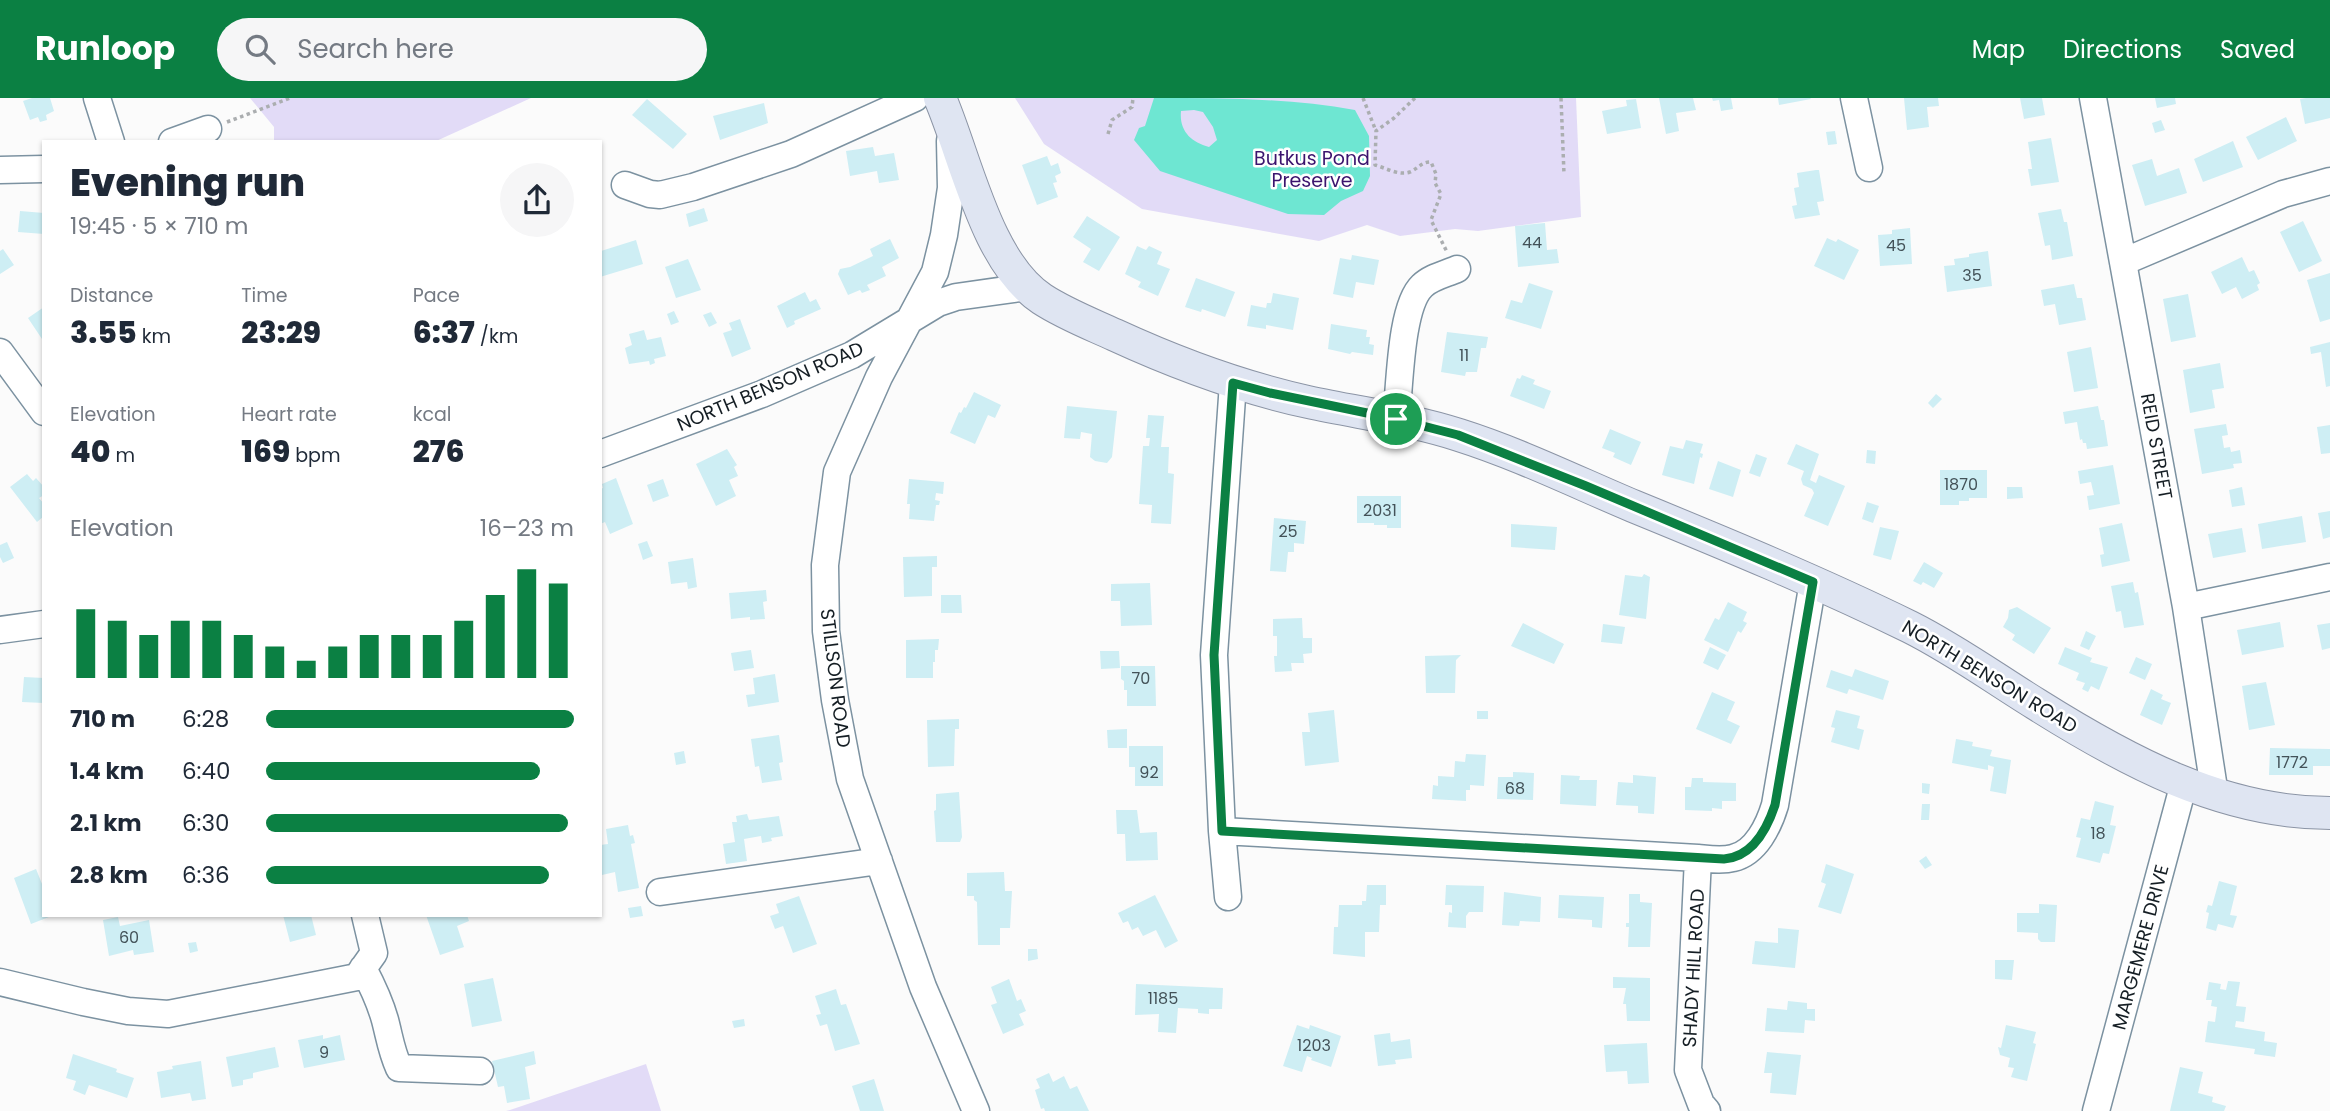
<!DOCTYPE html>
<meta charset="utf-8">
<style>
:root{--surface:#fff;--page:#f6f6f7;--text:#1f2937;--muted:#747a83;--accent:#0b8043}
body{margin:0;font-family:Poppins,sans-serif;background:var(--page);color:var(--text);height:100vh;display:flex;flex-direction:column;font-size:26px;white-space:nowrap}
*{box-sizing:border-box;margin:0}
p{font-size:23px;color:var(--muted)}
.icon{flex:none;width:38px;height:38px;fill:none;stroke:currentColor;stroke-width:2;stroke-linecap:round;stroke-linejoin:round}
.map{position:relative;flex:1;overflow:hidden}
.panel{position:absolute;left:42px;top:42px;width:560px;height:777px;display:flex;flex-direction:column;background:var(--surface);border-radius:0px;box-shadow:0 2px 5px #0004}
.panel>*{flex:none}
.pin{position:absolute;display:grid;place-items:center;width:60px;height:60px;color:#fff;margin:-30px;border:4px solid #fff;border-radius:50%;box-shadow:0 2px 7px #0007}
.round{display:grid;place-items:center;flex:none;width:74px;height:74px;border-radius:37px;background:var(--page)}
.headline{display:flex;align-items:center;justify-content:space-between;height:119px;padding:0 28px}
h1{font-size:38px;font-weight:800;line-height:52px}
.stats{display:grid;grid-template-columns:repeat(3,1fr);gap:10px;height:119px;padding:7px 28px}
.stats div{display:grid;align-content:center}
.stats b{font-size:30px;font-weight:800}
.stats small{font-size:19px;font-weight:400}
.stats p{font-size:19px}
.chart{height:196px;padding:14px 28px}
.chart p{display:flex;justify-content:space-between}
.chart svg{width:100%;height:126px;margin-top:7px;stroke:var(--accent);stroke-width:6}
ul{padding:0 28px;list-style:none;font-size:23px}
li{display:grid;grid-template-columns:112px 84px 1fr;align-items:center;height:52px}
li i{height:18px;border-radius:9px;background:var(--accent)}
header{display:flex;align-items:center;gap:42px;box-sizing:border-box;height:98px;padding:0 35px;background:var(--accent);color:#fff}
header strong{font-size:33px}
nav{display:flex;gap:38px;margin-inline-start:auto;font-size:24px}
.search{width:490px;height:63px;background:var(--page);display:flex;align-items:center;gap:18px;box-sizing:border-box;padding:0 24px;border-radius:38px;color:var(--muted);font-size:26px}
.map>svg:first-child{display:block}
</style>
<header>
<strong>Runloop</strong>
<div class="search"><svg class="icon" aria-label="search" viewBox="0 0 24 24"><circle cx="10" cy="10" r="6"/><path d="M15 15l6 6"/></svg>Search here</div>
<nav><a>Map</a><a>Directions</a><a>Saved</a></nav>
</header>
<div class="map">
<svg width="2330" height="1013" viewBox="0 0 2330 1013">
<rect width="100%" height="100%" fill="#fbfbfb"/>
<!-- green -->
<path fill="#e2dbf7" d="M250,0H531L434,44H274V29Z
M1015,0H1576L1581,119L1478,133L1455,131L1400,138L1367,127L1319,143L1142,111L1044,46Z
M646,966L661,1013H506L510,1012Z"/>
<!-- water -->
<path fill="#6ee6d2" fill-rule="evenodd" d="M1154,0C1221,0 1290,0 1355,12L1369,38L1370,78L1363,93L1341,103L1324,117L1288,116L1160,73L1134,42L1139,30L1145,28ZM1194,12L1203,14L1213,29L1217,42L1209,49C1191,44 1179,33 1181,13Z"/>
<!-- building -->
<path fill="#ceeef4" d="M32,0H50L54,13L46,17L47,22L40,24L38,19L30,22L23,3Z
M1659,0H1693L1696,12L1676,15L1679,33L1666,36Z
M1712,0H1731L1733,11L1721,13L1719,2L1713,3Z
M1778,0H1810L1811,1L1779,7Z
M1904,0H1938L1939,8L1927,9L1929,29L1907,32Z
M2020,0H2042L2045,17L2024,21Z
M2155,0H2175L2176,6L2157,10Z
M2306,0H2330V20L2305,26L2300,1Z
M647,1L687,36L673,51L632,17Z
M1636,1L1641,30L1607,36L1602,13L1627,8L1626,2Z
M764,5L768,25L720,42L713,18Z
M2286,19L2297,43L2258,62L2246,39Z
M2161,22L2165,32L2155,35L2152,25Z
M1835,33L1837,46L1828,47L1826,34Z
M2051,40L2059,84L2031,88L2028,71H2032L2028,44Z
M2233,43L2243,69L2203,84L2194,61Z
M873,49L875,58L894,55L899,82L879,85L877,73L850,78L846,53Z
M1047,58L1051,68L1058,65L1061,75L1055,78L1057,84L1053,85L1058,99L1037,107L1022,67Z
M2152,61L2157,78L2179,70L2187,95L2145,108L2132,67Z
M1816,72H1819L1824,103L1817,104L1820,117L1795,121L1792,108L1797,107L1794,90L1799,89L1797,75Z
M704,110L708,123L689,129L686,116Z
M2061,111L2064,124H2067L2073,158L2052,162L2050,147L2045,148L2038,115Z
M20,113L44,115V136L18,134Z
M1087,118L1120,139L1099,173L1083,164L1091,151L1073,139Z
M2303,123L2322,163L2299,174L2280,134Z
M1545,125L1547,152L1557,151L1559,165L1518,169L1515,128Z
M1910,130L1912,166L1880,168L1878,137L1892,136V132Z
M1827,140L1836,144L1838,141L1859,152L1844,182L1814,168Z
M890,141L899,160L882,169L886,178L867,187L870,192L862,195L860,192L848,197L838,176L840,171L850,169L873,158L870,151Z
M636,142L643,166L600,179L601,153Z
M1137,148L1146,152L1149,148L1162,154L1157,166L1170,171L1158,198L1138,189L1141,184L1125,176Z
M3,151L14,167L0,176V153Z
M1988,153L1992,188L1947,194L1944,168L1955,167L1954,161L1969,159V156Z
M1352,157L1379,162L1374,187L1356,184L1353,200L1333,196L1340,160L1351,162Z
M2242,159L2249,174L2254,172L2260,185L2257,187L2259,192L2242,201L2236,189L2222,196L2211,174Z
M688,161L701,192L676,200L665,169Z
M2330,175V221L2320,224L2307,182Z
M1196,180L1235,194L1225,219L1202,211L1201,214L1185,209Z
M1529,185L1553,193L1541,231L1505,220L1511,202L1522,205Z
M2074,186L2077,200H2082L2086,222L2059,227L2055,206L2044,208L2041,192Z
M805,194L810,204L816,201L821,211L794,223L795,226L787,230L777,208Z
M1273,195L1299,200L1293,232L1266,227V231L1247,228L1251,207L1266,210L1267,205H1271Z
M2188,196L2196,239L2171,244L2163,201Z
M44,209V240L42,241L28,220Z
M674,213L679,224L671,227L667,216Z
M711,214L717,225L709,229L703,217Z
M740,221L751,251L732,259L723,235L732,232L729,225Z
M1331,226L1367,232L1366,239H1370L1369,246L1374,247L1373,257L1352,254L1350,256L1328,251Z
M644,232L647,242L661,239L666,258L654,261L655,265L650,267L649,263L629,266L625,250L632,247L629,236Z
M1447,234L1488,239L1486,250H1481L1477,274H1466L1465,278L1441,274Z
M2330,244V288L2326,289L2321,254L2311,256L2310,249Z
M2091,249L2098,290L2074,294L2067,254Z
M2220,265L2224,290L2212,292L2215,310L2190,315L2183,272Z
M1522,277L1535,282L1533,286L1551,293L1544,311L1510,298L1517,280L1520,281Z
M974,294L1001,307L995,320L988,317L975,346L950,335L959,314L961,315L964,309L966,310Z
M1936,296L1942,301L1933,310L1928,305Z
M1067,308L1117,313L1112,359L1107,365L1095,363L1090,359L1092,336L1081,334L1080,341L1064,340Z
M2098,308L2101,322H2104L2108,348L2087,351L2086,345H2083L2082,341L2080,342L2077,324L2065,326L2063,314Z
M1148,317L1164,318L1161,349H1169L1168,375L1174,376L1171,426L1151,425L1152,407L1139,406L1143,348H1149L1150,340H1146Z
M2226,326L2228,337L2222,338L2224,350L2230,349L2231,354L2240,352L2242,365L2233,366L2234,370L2202,376L2194,331Z
M2330,327V355L2321,356L2317,329Z
M1610,331L1641,344L1631,367L1613,359L1615,355L1602,350Z
M1686,342L1703,346L1700,355L1703,356L1702,360L1700,359L1694,386L1662,377L1670,348L1683,351Z
M1796,346L1819,356L1810,382L1816,385L1819,377L1845,388L1828,428L1804,418L1814,395L1812,391L1803,387L1801,381L1804,373L1787,366Z
M727,351L737,367L734,369L738,378L729,382L736,398L716,408L696,366Z
M1867,352L1876,353L1875,366L1866,365Z
M1756,356L1767,360L1760,379L1749,375Z
M1718,363L1741,372L1733,399L1709,391Z
M2113,367L2120,406L2089,412L2087,398L2094,397L2091,384L2080,386L2078,373Z
M1940,372H1987V400H1969V403H1959V407H1940Z
M27,376L33,383L36,380L44,389V397L39,400L44,406V418L37,424L10,389Z
M616,380L633,426L610,436L605,424L600,426V391L603,390L602,386Z
M663,381L669,398L653,404L647,387Z
M909,381L944,384L943,396L936,395L935,402L940,403L939,407H936L934,423L909,421L910,406H907Z
M2007,389H2022L2023,400L2007,401Z
M2242,389L2245,407L2232,409L2229,392Z
M1357,398H1401V430H1387V427H1374V425H1357Z
M1867,404L1879,408L1873,425L1862,421Z
M2330,413V439L2323,441L2318,415Z
M2302,418L2306,444L2262,451L2258,426Z
M1274,420L1306,423L1304,446L1294,445V454H1288L1286,474L1270,473Z
M2122,425L2130,463L2102,469L2100,457L2104,456L2099,430Z
M1511,426L1557,429L1555,452L1511,449Z
M1880,429L1899,433L1891,462L1873,457Z
M2242,430L2246,454L2213,460L2208,436Z
M647,443L653,458L643,462L638,446Z
M7,444L14,460L3,465L0,459V447Z
M937,458V469H932V498L904,499L903,459Z
M693,460L697,489L688,491L687,484L671,486L668,464Z
M1924,464L1943,475L1934,490L1923,484L1921,487L1913,483Z
M1644,476L1650,479L1646,521L1619,517L1625,477L1642,479Z
M2133,484L2135,495L2138,494L2144,527L2124,530L2121,513L2116,514L2111,488Z
M1150,485L1152,527L1121,528L1120,503H1111V486Z
M766,492L767,503L763,504L765,521L750,522V519L731,521L729,495Z
M941,497H961L962,515H941Z
M1728,504L1747,514L1743,523L1747,525L1741,535L1738,533L1728,554L1704,542L1715,520L1719,522Z
M2017,509L2051,530L2034,556L2012,542L2015,537L2003,529L2008,520L2009,512Z
M1302,520L1303,540H1312V555L1303,556L1304,565H1291L1292,573L1275,574L1274,558H1277V538H1273V521Z
M2280,524L2284,549L2242,557L2237,532Z
M1523,525L1564,546L1554,566L1511,548Z
M2330,525V550L2322,552L2317,527Z
M1603,526L1625,529L1622,546L1601,544Z
M2086,533L2096,538L2089,552L2080,548Z
M939,541L938,552H935V564H933V580H906V542Z
M1710,549L1726,557L1718,572L1703,565Z
M2065,549L2092,560L2090,564L2108,569L2099,592L2091,588L2088,594L2082,591L2085,585L2076,582L2079,575L2058,566Z
M751,552L754,570L734,573L731,555Z
M1100,553H1119L1120,570L1101,571Z
M1461,557L1456,562L1455,595H1426L1425,558Z
M2136,559L2152,566L2145,582L2129,575Z
M1121,568H1155L1156,608H1127V592H1124V583L1121,581Z
M1855,571L1889,583L1883,602L1849,591L1847,596L1826,589L1831,572L1852,579Z
M775,576L779,604L748,609L746,597L755,596L753,580Z
M24,579L44,580V605L22,604Z
M2266,584L2275,627L2249,632L2242,588Z
M2151,591L2163,597L2161,601L2171,605L2162,627L2140,617Z
M1712,594L1735,604L1727,622L1740,628L1731,646L1696,631Z
M1334,612L1339,664L1305,668L1302,634H1310L1308,615Z
M1836,612L1860,618L1857,630L1864,632L1859,652L1831,644L1835,630L1831,629Z
M1477,613H1488V621H1477Z
M959,621V631H955L954,668L928,669L927,622Z
M1127,631V650H1108L1107,632Z
M779,637L783,664L779,665L782,682L762,685L759,668L755,669L751,641Z
M1956,641L1973,644L1972,648L1992,652L1990,658L2011,662L2006,696L1990,693L1994,669L1988,667V672L1952,665Z
M1129,648H1163V688H1135V669H1129Z
M2270,650L2330,651V668H2313V677H2269Z
M684,653L686,665L676,667L674,655Z
M1466,656L1486,657L1484,688L1470,687V692H1466V703L1432,701L1433,687L1438,688V678L1454,679L1455,663L1465,664Z
M1513,674L1534,675L1533,702L1497,701L1498,679H1513Z
M1561,677L1580,678L1579,682H1597L1596,708L1560,706Z
M1633,677L1656,679L1654,716L1638,715V708L1616,707L1618,684L1633,685Z
M1692,680H1703V684L1736,685V703H1722V711L1712,710V713L1685,712V689H1691Z
M1922,685L1930,686L1929,696L1922,695Z
M959,694L962,739L960,744H936L934,713L936,712V696Z
M2095,703L2114,708L2110,727L2116,728L2109,756L2103,755L2100,765L2076,759L2081,740L2076,739L2081,720L2090,722Z
M1922,706H1930L1929,722H1921Z
M1116,712H1137L1140,735L1157,734L1158,762L1126,763L1125,736H1117Z
M747,716L749,722L779,718L783,738L771,740L772,743L762,745L761,738L744,741L747,763L726,766L723,746L735,744L732,724H737L736,718Z
M628,727L630,738L633,737L635,745L631,746L639,790L618,794L615,774L602,777L600,747L608,746L606,731Z
M1926,758L1932,767L1925,771L1919,763Z
M1826,766L1854,776L1841,816L1818,809L1826,786L1821,784Z
M36,771L44,791V817H54L31,826L14,780Z
M1004,774L1005,793H1012L1010,830H1000V847H978L977,804L974,802V798H967V775Z
M2219,783L2237,788L2230,817L2237,818L2233,830L2218,826L2216,833L2206,830L2209,815L2206,814L2208,807L2212,808Z
M1367,787H1386V807H1380L1379,834H1365V859L1333,856L1334,829H1338L1339,807H1362V803H1366Z
M1446,787L1484,788L1483,814H1469L1466,818V830L1448,829L1449,814L1452,815V807H1445Z
M1504,794L1541,799L1540,824L1520,823L1519,828L1502,827Z
M1629,796H1640V804L1652,805L1650,849H1628L1629,829H1626V825H1629Z
M1155,797L1178,843L1165,850L1156,832L1143,838L1138,829L1132,832L1128,823L1123,825L1118,815Z
M1559,797L1604,799L1602,830L1592,829V822L1558,820Z
M799,798L817,846L793,855L783,828L775,831L770,818L779,815L776,806Z
M2039,806L2057,807L2055,844H2041L2038,841V835L2017,834V815H2039Z
M641,808L643,818L630,820L628,810Z
M283,817H311L316,837L290,844Z
M426,817H467L469,823L457,828L464,849L440,857Z
M118,819L120,828L149,822L154,854L134,857L133,852L109,858L103,822Z
M1778,830L1799,832L1795,870L1752,866L1755,843L1778,845Z
M196,844L198,853L190,855L188,845Z
M1028,851H1037L1038,861L1028,863Z
M1995,862H2014L2012,882L1995,881Z
M1613,879L1650,880V923H1627L1626,906H1623L1626,890H1613Z
M493,880L502,923L472,929L464,886Z
M1009,881L1017,903L1021,901L1026,913L1019,916L1024,927L1003,936L991,907L997,905L991,889Z
M2228,883L2240,884L2236,908L2246,909L2244,924L2236,923L2235,929L2265,934L2264,943L2277,945L2275,959L2254,956L2255,951L2205,944L2208,923L2215,924L2217,909L2211,908L2212,902H2206L2209,884L2221,886L2220,891L2226,892Z
M1136,886L1223,890L1222,911H1209V916L1198,915V911L1178,910L1176,935L1158,934L1159,916L1135,917Z
M836,891L841,907L846,906L860,946L835,953L827,926L820,928L816,917L821,916L815,898Z
M1788,903L1807,905V911H1815V923L1805,922L1804,935L1765,933L1767,910L1787,912Z
M744,921L745,928L734,930L732,923Z
M1297,927L1309,931L1310,927L1341,938L1331,969L1311,962L1312,960L1307,958L1302,974L1283,968Z
M2006,927L2036,934L2033,945L2036,946L2027,983L2011,979L2014,970L2008,969L2010,960L2000,957L1998,949L2001,950Z
M1390,935L1391,944L1410,941L1412,960L1395,962L1396,966L1378,968L1374,937Z
M323,937V941L340,937L345,962L304,970L298,942Z
M1647,945L1649,985L1628,986L1627,973L1606,974L1604,947Z
M275,949L279,969L253,975V980L243,982V987L232,989L226,959Z
M534,953L536,966L525,969L530,1001L507,1005L504,988L498,989L492,963Z
M1767,954L1801,957L1796,997L1770,995L1772,975H1764Z
M73,956L117,971L116,974L134,980L127,1000L89,987L85,997L73,992L76,983L66,980Z
M201,963L206,1001L192,1003L190,995L161,1000L157,974L173,971L172,968Z
M2180,969L2203,974L2198,995L2213,999L2212,1004L2226,1008L2224,1013H2170Z
M1049,975L1053,984L1064,978L1070,991L1077,988L1089,1013H1045L1044,1010L1041,1011L1035,992L1040,990L1036,981Z
M874,981L884,1013H860L852,988Z"/>
<g fill="none" stroke-linecap="round" stroke-linejoin="round">
<!-- minor casing -->
<g stroke="#7c92a1" stroke-width="29">
<path id="minor" d="M97,0L111,44
M1854,0L1869,70
M2093,0L2186,509L2215,697
M950,43L951,90L944,137L935,174L879,279L837,374L825,467L826,533L835,602L850,681L923,889L976,1013
M172,44L208,31
M0,72L44,71
M625,87L650,96L660,97L693,89L791,56L915,0
M2123,164L2283,96L2330,83
M0,254L44,314
M1396,321C1400,289 1400,209 1422,188C1431,179 1446,176 1457,171
M600,356L762,296L852,257L938,205L956,199L1027,189
M2186,509L2330,479
M0,532L44,526
M1222,733L1698,760
M660,794L879,763
M1228,799L1222,733L1214,557L1233,285
M363,870C372,887 380,904 385,922C390,941 391,952 399,970L480,973
M0,884L83,904L128,913L168,916L357,879L374,855L365,817
M1707,1013L1701,1006L1688,972L1698,760C1709,761 1722,763 1733,760C1756,755 1769,727 1775,707L1813,484
M2096,1013L2184,685"/>
</g>
<!-- major casing -->
<g stroke="#8b94a5" stroke-width="34">
<path id="major" d="M940,0C966,60 986,164 1042,201C1065,216 1091,226 1115,237C1178,266 1240,289 1308,304C1358,315 1410,321 1459,337C1519,356 1576,384 1633,408C1726,446 1820,485 1910,529C1954,551 1994,580 2036,606C2125,662 2222,715 2330,715"/>
</g>
<!-- path -->
<path stroke="#abaeb0" stroke-width="3.5" stroke-dasharray="3.5 3.5" stroke-linecap="butt" d="M1363,0L1376,33
M1415,0L1394,20L1376,33L1375,67C1386,70 1399,78 1410,74C1419,70 1421,64 1431,64L1436,76L1435,85L1441,96L1431,122L1447,154
M1561,0L1564,76
M227,24L290,0
M1108,36L1112,22L1132,9L1133,0"/>
<!-- minor -->
<use href="#minor" stroke="#fff" stroke-width="26"/>
<!-- major -->
<use href="#major" stroke="#dfe5f2" stroke-width="32"/>
</g>
<g fill="none" stroke-linecap="round" stroke-linejoin="round">
<!-- route casing -->
<g stroke="#fff" stroke-width="14">
<path id="route" d="M1233,285L1270,295L1396,321L1458,337L1586,388L1813,484L1775,707C1767,731 1752,759 1724,761L1222,733L1214,557Z"/>
</g>
<!-- route -->
<use href="#route" stroke="#0b8043" stroke-width="9"/>
</g>
<g text-anchor="middle" stroke-width="5" stroke-linejoin="round" paint-order="stroke">
<!-- number labels -->
<g font-size="16" fill="#435258">
<text x="1532" y="150">44</text>
<text x="1896" y="153">45</text>
<text x="1972" y="183">35</text>
<text x="1464" y="263">11</text>
<text x="1961" y="392">1870</text>
<text x="1380" y="418">2031</text>
<text x="1288" y="439">25</text>
<text x="1141" y="586">70</text>
<text x="2292" y="670">1772</text>
<text x="1149" y="680">92</text>
<text x="1515" y="696">68</text>
<text x="2098" y="741">18</text>
<text x="129" y="845">60</text>
<text x="1163" y="906">1185</text>
<text x="1314" y="953">1203</text>
<text x="324" y="960">9</text>
</g>
<!-- park labels -->
<g font-size="19" fill="#3b146e" stroke="#fff">
<text x="1312" y="67">Butkus Pond<tspan x="1312" dy="22">Preserve</tspan></text>
</g>
<!-- street labels -->
<g font-size="19" fill="#151e24" stroke="#fff">
<text transform="translate(770 288) rotate(-23)" y="7">NORTH BENSON ROAD</text>
<text transform="translate(2157 348) rotate(80)" y="7">REID STREET</text>
<text transform="translate(1990 578) rotate(31)" y="7">NORTH BENSON ROAD</text>
<text transform="translate(836 580) rotate(83)" y="7">STILLSON ROAD</text>
<text transform="translate(2140 849) rotate(-75)" y="7">MARGEMERE DRIVE</text>
<text transform="translate(1693 870) rotate(-87)" y="7">SHADY HILL ROAD</text>
</g>
</g>
</svg>
<div class="pin" style="left:1396px;top:321px;background:#1e9e55"><svg class="icon" aria-label="arrive" viewBox="0 0 24 24"><path d="M6 21V4h12l-3 4 3 4H6"/></svg></div>
<section class="panel">
<div class="headline"><div><h1>Evening run</h1><p>19:45 · 5 × 710 m</p></div><a class="round"><svg class="icon" aria-label="share" viewBox="0 0 24 24"><path d="M12 15V3M7 8l5-5 5 5M5 13v7h14v-7"/></svg></a></div>
<div class="stats">
<div><p>Distance</p><b>3.55<small> km</small></b></div>
<div><p>Time</p><b>23:29</b></div>
<div><p>Pace</p><b>6:37<small> /km</small></b></div>
</div>
<div class="stats">
<div><p>Elevation</p><b>40<small> m</small></b></div>
<div><p>Heart rate</p><b>169<small> bpm</small></b></div>
<div><p>kcal</p><b>276</b></div>
</div>
<div class="chart"><p><span>Elevation</span>16–23 m</p>
<svg viewBox="0 0 160 44" preserveAspectRatio="none"><path d="M5 44V20M15 44V24M25 44V29M35 44V24M45 44V24M55 44V29M65 44V33M75 44V38M85 44V33M95 44V29M105 44V29M115 44V29M125 44V24M135 44V15M145 44V6M155 44V11"/></svg>
</div>
<ul>
<li><b>710 m</b>6:28<i style="width:100%"></i></li>
<li><b>1.4 km</b>6:40<i style="width:89%"></i></li>
<li><b>2.1 km</b>6:30<i style="width:98%"></i></li>
<li><b>2.8 km</b>6:36<i style="width:92%"></i></li>
</ul>
</section>
</div>
